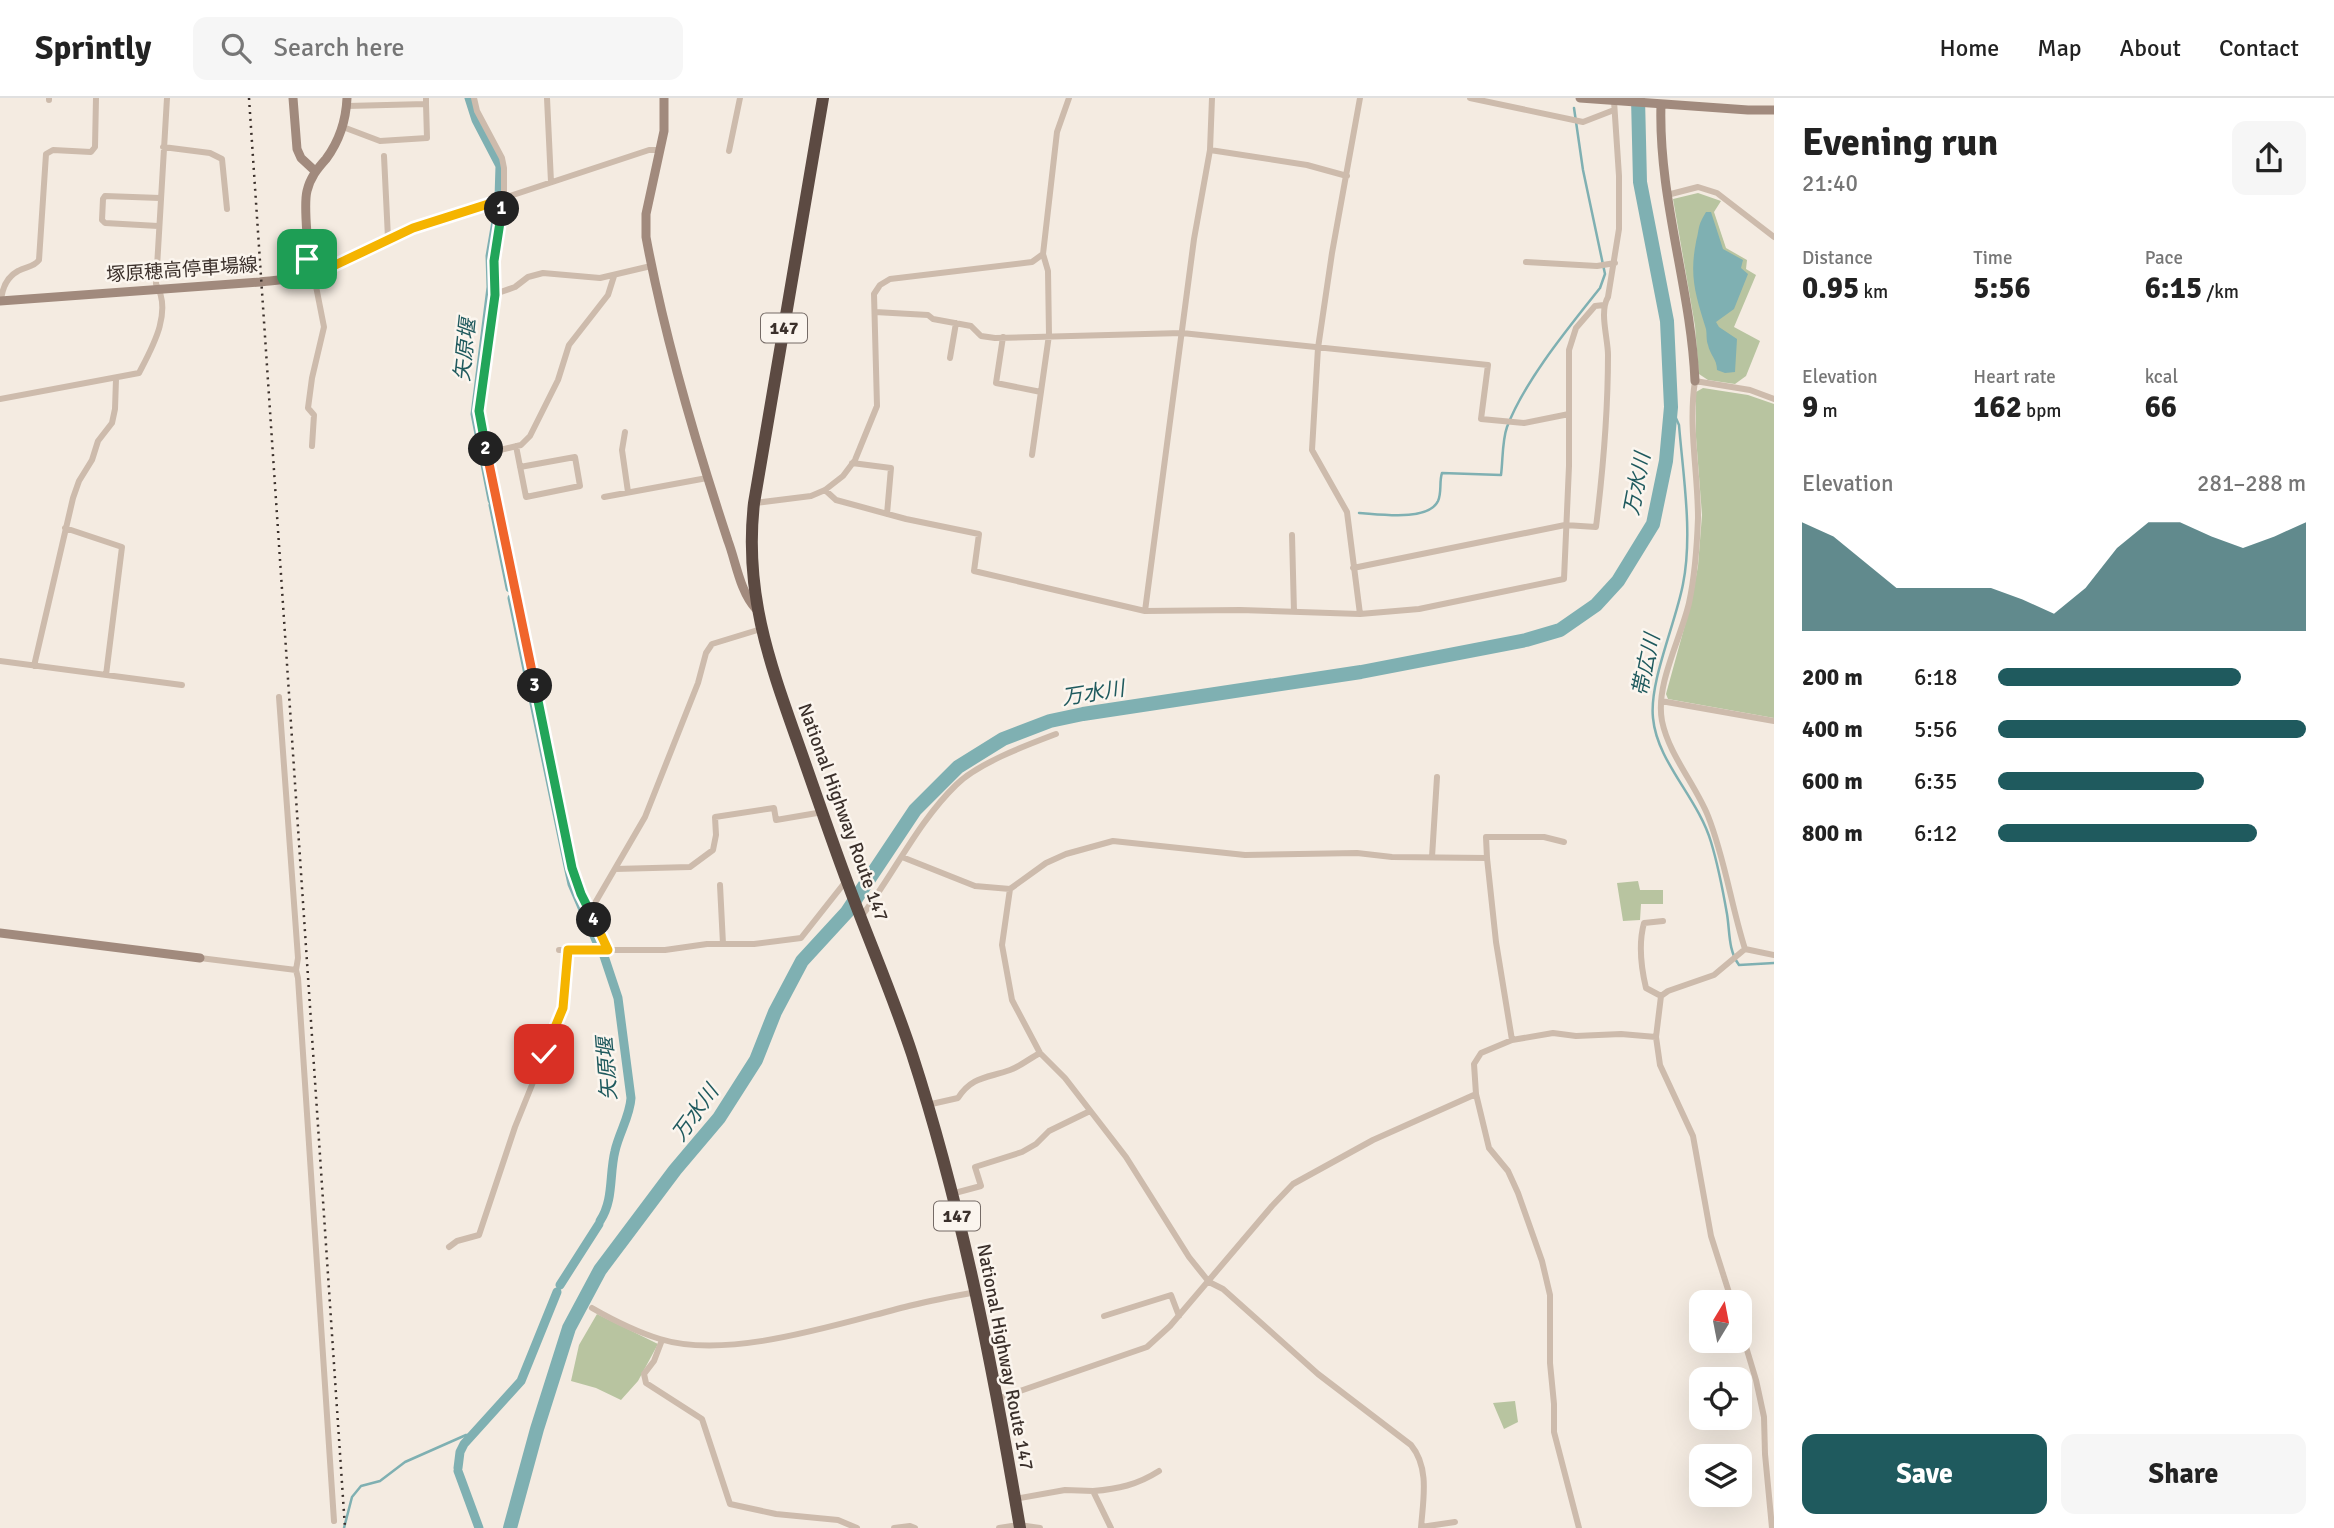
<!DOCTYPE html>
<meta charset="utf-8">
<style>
:root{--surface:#fff;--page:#f6f6f6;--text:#222;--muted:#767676;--line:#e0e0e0;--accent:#1f5a5e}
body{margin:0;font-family:Signika,"Noto Sans JP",sans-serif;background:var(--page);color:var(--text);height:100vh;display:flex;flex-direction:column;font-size:26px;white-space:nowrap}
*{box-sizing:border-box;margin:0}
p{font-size:23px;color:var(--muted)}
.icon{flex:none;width:38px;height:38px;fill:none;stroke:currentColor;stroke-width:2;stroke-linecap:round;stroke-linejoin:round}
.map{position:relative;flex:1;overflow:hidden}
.details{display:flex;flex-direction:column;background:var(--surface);width:560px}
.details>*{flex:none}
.needle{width:46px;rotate:10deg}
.fabs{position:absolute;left:1689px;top:1192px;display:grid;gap:14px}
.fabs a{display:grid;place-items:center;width:63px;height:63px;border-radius:14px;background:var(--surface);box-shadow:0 7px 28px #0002;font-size:35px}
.pin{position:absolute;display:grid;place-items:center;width:60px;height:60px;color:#fff;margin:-30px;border-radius:14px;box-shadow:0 4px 10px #0006}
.km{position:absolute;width:35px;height:35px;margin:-18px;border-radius:50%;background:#222;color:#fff;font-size:19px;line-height:35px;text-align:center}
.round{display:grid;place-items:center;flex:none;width:74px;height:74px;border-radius:14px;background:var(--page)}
.overview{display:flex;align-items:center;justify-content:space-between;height:119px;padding:0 28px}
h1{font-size:38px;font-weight:800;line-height:52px}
.stats{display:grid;grid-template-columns:repeat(3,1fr);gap:10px;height:119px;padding:7px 28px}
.stats div{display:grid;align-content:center}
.stats b{font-size:30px;font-weight:800}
.stats small{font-size:19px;font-weight:400}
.stats p{font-size:19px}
.chart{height:196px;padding:14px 28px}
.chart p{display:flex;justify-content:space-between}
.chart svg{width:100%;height:126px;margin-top:7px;fill:var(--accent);opacity:.7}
.action{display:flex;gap:14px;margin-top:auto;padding:14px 28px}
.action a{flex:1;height:80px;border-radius:14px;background:var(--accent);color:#fff;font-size:28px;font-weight:800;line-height:80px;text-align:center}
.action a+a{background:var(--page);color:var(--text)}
ul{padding:0 28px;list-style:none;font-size:23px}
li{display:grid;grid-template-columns:112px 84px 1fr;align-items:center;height:52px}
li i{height:18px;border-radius:9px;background:var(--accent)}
header{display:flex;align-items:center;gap:42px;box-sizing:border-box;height:98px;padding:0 35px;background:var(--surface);border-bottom:2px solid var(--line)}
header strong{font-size:33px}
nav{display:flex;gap:38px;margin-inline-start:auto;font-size:24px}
.search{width:490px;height:63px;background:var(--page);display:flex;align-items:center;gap:18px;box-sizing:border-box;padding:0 24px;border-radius:14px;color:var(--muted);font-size:26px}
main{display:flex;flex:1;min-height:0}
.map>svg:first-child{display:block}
</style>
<header>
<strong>Sprintly</strong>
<div class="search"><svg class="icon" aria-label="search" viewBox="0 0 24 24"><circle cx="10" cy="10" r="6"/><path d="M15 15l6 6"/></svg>Search here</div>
<nav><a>Home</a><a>Map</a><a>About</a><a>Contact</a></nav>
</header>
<main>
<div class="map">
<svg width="1774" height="1430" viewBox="0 0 1774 1430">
<rect width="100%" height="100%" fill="#f4ebe1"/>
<!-- green -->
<path fill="#b8c4a0" d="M1698,95L1721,103L1714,114L1726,150L1747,162L1746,171L1756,177L1734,229L1760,243L1746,278L1735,286L1708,282L1699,276L1695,228L1673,101Z
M1703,290L1748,297L1774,306V620L1668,601L1666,596L1691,505L1698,468L1702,417L1696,339V294Z
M1638,783L1640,792H1663V806H1641L1640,822L1623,823L1617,785Z
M597,1216L658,1246L638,1283L621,1302L596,1290L571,1283L579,1247Z
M1515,1303L1518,1324L1504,1331L1493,1305Z"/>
<!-- water -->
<path fill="#7fb0b2" d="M1706,114H1711L1723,151L1743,162L1741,170L1748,176L1734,211L1716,224L1719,229L1737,241L1735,274L1725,275L1717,272C1717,261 1710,257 1708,247C1706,242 1707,236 1706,231C1696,198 1689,179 1696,144C1700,129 1697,129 1706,114Z"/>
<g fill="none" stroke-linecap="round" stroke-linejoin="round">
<!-- stream -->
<path stroke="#7fb0b2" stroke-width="2.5" d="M1671,309L1679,327C1683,377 1693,436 1683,486C1676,524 1649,584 1653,620C1657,664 1698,700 1711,744C1718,767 1723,793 1727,816C1730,834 1728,852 1739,867L1774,865
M1359,415C1378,416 1428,424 1438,403C1442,394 1439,384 1442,375L1501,377C1503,362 1502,343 1507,329C1525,282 1569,229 1600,190L1605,176L1583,72L1574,10
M344,1430L352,1399L361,1388L380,1383L405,1364L466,1337H472"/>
<!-- canal -->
<path stroke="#7fb0b2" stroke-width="9" d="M469,0L476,22L500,68L499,100
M492,402L475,316L491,189L490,158L499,106
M493,407L510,490
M512,500L568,768L572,786L598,847
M600,1123C614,1102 609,1077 615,1053C619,1035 630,1018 631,1000L618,900L604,858
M560,1187L599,1126
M458,1370L460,1354L464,1346L521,1283L557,1194
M458,1373L479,1430"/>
<!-- river -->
<path stroke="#7fb0b2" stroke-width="14" d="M510,1430L537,1331L569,1230L600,1172L675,1072L719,1020L756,962L775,914L802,863L847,814L915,712L958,669L1003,641L1050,623L1083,616L1361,574L1526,542L1560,532L1596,507L1618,483L1653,426L1666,363L1671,309L1667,223L1640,84L1638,0"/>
<!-- street -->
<path stroke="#cdbbac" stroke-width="6" d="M49,0V2
M474,0L477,13L502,60L504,70V101L494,163L495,196L479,313L572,770L581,796L608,852
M547,0L551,84
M1360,0L1332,155L1318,250L1312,352L1347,414L1360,516
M1470,0L1583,24L1614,12
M347,8L426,6V0
M343,29L380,43L427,40L426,6
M163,49L210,55L222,61L227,111
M1210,52L1307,67L1347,78
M729,53L740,0
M384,58L388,140
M1667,97L1698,89L1717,95L1774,139
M158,128L105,125L102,122L103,101L105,98L160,100
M1526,164L1597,168L1615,165
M303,175L329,170L413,130L649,52H661
M495,196L515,189L528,179L543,175L600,180L651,168
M1,203C2,191 7,179 18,173C26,168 33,170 39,162L46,56L53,52L91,54L95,49L96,0
M875,214L928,217L933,221L971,228L981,238L995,240L1182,235L1488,267L1481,321L1524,325L1569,316
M1003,239L996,285L1041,294
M950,260L956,225
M0,301L139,275C152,250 173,214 156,186L167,0
M625,334L622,352L628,394
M312,348L314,317L308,310L312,280L324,229L313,173
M516,348L526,399L580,388L575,359L520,369
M487,355L521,347L530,338L558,282L569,247L608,197L614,178
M1032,357L1049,237L1048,173L1043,156L1057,34L1069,0
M852,365L891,370L887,416
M825,392L836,402L906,421L979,436L974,473L1145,513L1240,512L1360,516L1419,511L1564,481L1569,368V252L1576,230L1595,208L1604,207
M604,399L707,380
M755,405L811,398L825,392L843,378L855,362L877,308L874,196L880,187L890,181L1032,164L1043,156
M65,430L122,449L106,577
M1292,437L1294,514
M1353,470L1565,427L1596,429C1603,372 1608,315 1608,257C1608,240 1599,214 1608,199L1619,131V78L1614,3
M1145,513L1194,141L1210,52L1212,0
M0,563L182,587
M34,568L73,400L79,383L92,362L98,343L112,325L115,311L116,281
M279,599L298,860L296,872L298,880L334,1423
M1661,603L1774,623
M902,759L975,788L1010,791L1046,765L1066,756L1113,743L1245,757L1357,755L1392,759L1487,760L1496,844L1512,942
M1432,759L1437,679
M1487,760L1486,739H1544L1564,744
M615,771L690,769L713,752L716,737L715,719L774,710L776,722L823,714
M720,787L723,846
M1010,791L1002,847L1012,902L1040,955L1065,980L1126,1059L1189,1159L1209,1184L1223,1191L1318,1276L1411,1347C1430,1370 1423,1402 1421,1430
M592,816L595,805L645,719L698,585L706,555L712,546L761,531
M861,819C894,776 917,725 956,687C978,665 1027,647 1056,636
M1745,851C1731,807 1725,761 1708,718C1695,686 1669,657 1662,623C1655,587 1681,540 1689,505C1695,477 1697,448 1698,420C1698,374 1688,329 1695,283L1750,292L1774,301
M1745,851L1774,857
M559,852H665L707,846H754L801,840L846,783
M200,860L296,872
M1661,898L1646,890C1641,869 1638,847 1644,825L1663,823
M927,1007L958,1000C972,978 988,980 1010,972C1021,968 1030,960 1040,955
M951,1096L981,1088L975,1069L1022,1054L1036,1046L1049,1033L1090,1013
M449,1149L457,1143L479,1137L515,1029L563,910L567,852
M1732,1204L1711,1138L1693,1038L1660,967L1656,939L1661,898L1668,893L1714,877L1745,851
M592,1210C613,1222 637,1234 660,1241C730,1263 843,1224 913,1207C934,1202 955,1198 976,1194
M1104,1218L1171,1197L1179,1218
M1740,1229L1756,1282L1764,1319L1765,1356L1772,1430
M662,1242L654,1263L644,1276L646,1285L702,1321L730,1406L776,1416L838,1422L857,1430
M997,1301L1147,1249L1170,1228L1272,1108L1293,1086L1373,1042L1476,996
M1015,1401L1065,1392L1093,1393
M1421,1429L1455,1424
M894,1430L910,1428L915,1430
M999,1430L1019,1427L1040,1430
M1111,1430L1093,1393C1118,1391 1137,1387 1159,1373
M1579,1430L1554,1334V1306L1550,1265V1197L1542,1163L1518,1095L1508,1073L1489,1050L1476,996L1474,966L1481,955L1512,942L1553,935L1576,938L1621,936L1656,939"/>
<!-- secondary -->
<path stroke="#a18a7d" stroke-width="9" d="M293,0L297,51L301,60L315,73
M664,0V33L646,116V139C665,242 695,343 728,443C736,464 740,494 756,511
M1580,0L1748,12H1774
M1661,6C1658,100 1691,190 1695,283
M0,203L260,184C273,182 300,183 306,170C312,158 302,113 307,93C310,80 317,71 326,61C340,42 346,23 347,0
M0,835L200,860"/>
<!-- highway -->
<path stroke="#5c4a42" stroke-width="12" d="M823,0L754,405C743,502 774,576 805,665C819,705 833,746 848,786C869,843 893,898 912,956C962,1110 993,1270 1020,1430"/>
<!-- rail -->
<path stroke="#3b302b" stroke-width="2.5" stroke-dasharray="2 5" stroke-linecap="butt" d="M249,0L345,1430"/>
</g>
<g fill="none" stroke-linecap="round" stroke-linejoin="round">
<!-- split-1 casing -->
<g stroke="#fff" stroke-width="14">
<path id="split-1" d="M307,161L306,169L301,175L329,170L413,130L504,101L502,111"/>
</g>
<!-- split-2 casing -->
<g stroke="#fff" stroke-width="14">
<path id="split-2" d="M486,351L479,313L495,197L494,163L502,111"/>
</g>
<!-- split-3 casing -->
<g stroke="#fff" stroke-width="14">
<path id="split-3" d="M486,351L535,588"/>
</g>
<!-- split-4 casing -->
<g stroke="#fff" stroke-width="14">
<path id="split-4" d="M535,588L572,770L581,796L594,822"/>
</g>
<!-- split-5 casing -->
<g stroke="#fff" stroke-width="14">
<path id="split-5" d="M544,956L563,910L568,852H608L594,822"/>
</g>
<!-- split-1 -->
<use href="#split-1" stroke="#f5b400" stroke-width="9"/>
<!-- split-2 -->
<use href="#split-2" stroke="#22a559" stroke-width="9"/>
<!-- split-3 -->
<use href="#split-3" stroke="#f0652b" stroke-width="9"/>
<!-- split-4 -->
<use href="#split-4" stroke="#22a559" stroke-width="9"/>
<!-- split-5 -->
<use href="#split-5" stroke="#f5b400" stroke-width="9"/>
</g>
<g text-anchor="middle" stroke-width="5" stroke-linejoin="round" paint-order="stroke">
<!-- shield labels -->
<g fill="#fbf5ee" stroke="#756b66" stroke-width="2">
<rect x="761" y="215.5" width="46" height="29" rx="5"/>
<rect x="934" y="1103.5" width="46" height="29" rx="5"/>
</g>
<g font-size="18" font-weight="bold" fill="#3b302b">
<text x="784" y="236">147</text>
<text x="957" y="1124">147</text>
</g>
<!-- street labels -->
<g font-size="19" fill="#3b302b" stroke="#fbf5ee">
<text transform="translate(182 171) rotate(-4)" y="7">塚原穂高停車場線</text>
<text transform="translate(844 714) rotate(70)" y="7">National Highway Route 147</text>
<text transform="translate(1006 1259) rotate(79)" y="7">National Highway Route 147</text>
</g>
<!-- water labels -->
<g font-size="21" font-style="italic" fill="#1f5a5e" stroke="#fbf5ee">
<text transform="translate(465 252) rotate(-84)" y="7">矢原堰</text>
<text transform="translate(1637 386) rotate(-79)" y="7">万水川</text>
<text transform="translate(1646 567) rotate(-78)" y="7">帯広川</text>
<text transform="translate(1093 595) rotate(-9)" y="7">万水川</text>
<text transform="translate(607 971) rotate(-94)" y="7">矢原堰</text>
<text transform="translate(695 1015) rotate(-54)" y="7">万水川</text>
</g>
</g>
</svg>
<div class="fabs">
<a><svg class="needle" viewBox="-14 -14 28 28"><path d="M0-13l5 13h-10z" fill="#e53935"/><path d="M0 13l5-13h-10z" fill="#767676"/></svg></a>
<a><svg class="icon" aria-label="locate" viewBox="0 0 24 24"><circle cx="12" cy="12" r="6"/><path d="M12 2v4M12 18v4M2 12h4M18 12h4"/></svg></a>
<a><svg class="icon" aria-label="layers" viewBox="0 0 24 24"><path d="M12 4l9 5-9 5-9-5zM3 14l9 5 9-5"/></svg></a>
</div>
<div class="pin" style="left:307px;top:161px;background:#1e9e55"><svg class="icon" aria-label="arrive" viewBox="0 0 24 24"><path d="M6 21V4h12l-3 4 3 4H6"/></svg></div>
<div class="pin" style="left:544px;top:956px;background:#d93025"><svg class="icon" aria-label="check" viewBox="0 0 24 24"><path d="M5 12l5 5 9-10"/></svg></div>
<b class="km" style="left:502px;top:111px">1</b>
<b class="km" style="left:486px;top:351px">2</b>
<b class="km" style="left:535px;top:588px">3</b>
<b class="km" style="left:594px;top:822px">4</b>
</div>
<section class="details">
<div class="overview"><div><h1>Evening run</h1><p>21:40</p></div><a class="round"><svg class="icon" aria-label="share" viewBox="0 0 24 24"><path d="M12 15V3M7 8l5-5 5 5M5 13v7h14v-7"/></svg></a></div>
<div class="stats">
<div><p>Distance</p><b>0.95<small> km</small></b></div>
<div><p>Time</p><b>5:56</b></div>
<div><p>Pace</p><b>6:15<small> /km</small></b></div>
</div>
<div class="stats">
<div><p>Elevation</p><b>9<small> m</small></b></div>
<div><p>Heart rate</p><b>162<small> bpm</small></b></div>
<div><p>kcal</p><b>66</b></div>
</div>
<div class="chart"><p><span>Elevation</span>281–288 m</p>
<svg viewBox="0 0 160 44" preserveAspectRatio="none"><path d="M0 44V6L10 11L20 20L30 29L40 29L50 29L60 29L70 33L80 38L90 29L100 15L110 6L120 6L130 11L140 15L150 11L160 6V44z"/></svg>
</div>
<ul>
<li><b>200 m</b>6:18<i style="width:79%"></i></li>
<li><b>400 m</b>5:56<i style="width:100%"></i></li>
<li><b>600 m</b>6:35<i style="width:67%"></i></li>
<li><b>800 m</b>6:12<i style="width:84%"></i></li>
</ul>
<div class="action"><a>Save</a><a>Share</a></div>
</section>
</main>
